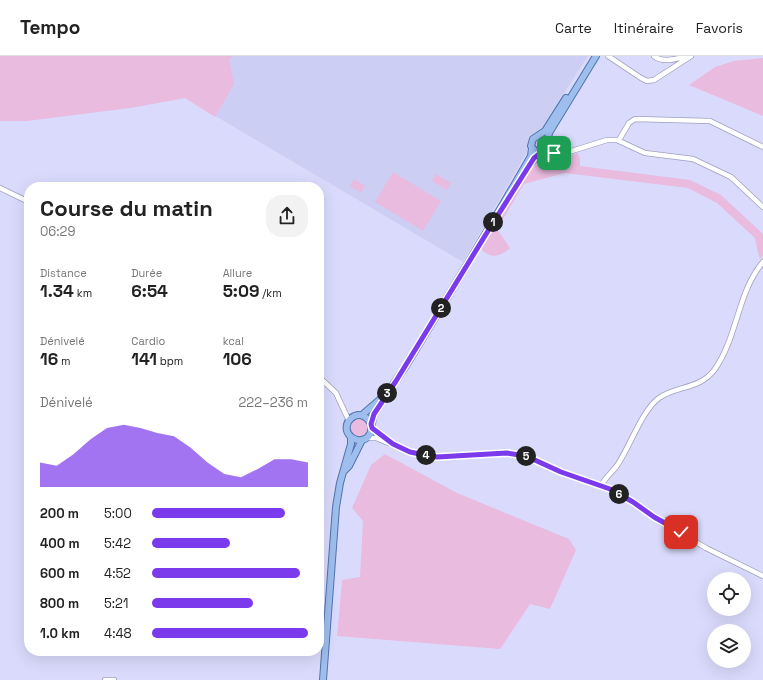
<!DOCTYPE html>
<html lang="fr">
<meta charset="utf-8">
<style>
:root{--surface:#fff;--page:#f2f2f2;--text:#222;--muted:#767676;--line:#e0e0e0;--accent:#7c3aed}
body{margin:0;font-family:"Space Grotesk",sans-serif;background:var(--page);color:var(--text);height:100vh;display:flex;flex-direction:column;font-size:15px;white-space:nowrap}
*{box-sizing:border-box;margin:0}
p{font-size:13px;color:var(--muted)}
.icon{flex:none;width:22px;height:22px;fill:none;stroke:currentColor;stroke-width:2;stroke-linecap:round;stroke-linejoin:round}
.map{position:relative;flex:1;overflow:hidden}
.sheet{position:absolute;left:24px;top:126px;width:300px;height:474px;display:flex;flex-direction:column;background:var(--surface);border-radius:16px;box-shadow:0 4px 16px #0002}
.sheet>*{flex:none}
.buttons{position:absolute;left:707px;top:516px;display:grid;gap:8px}
.buttons a{display:grid;place-items:center;width:44px;height:44px;border-radius:50%;background:var(--surface);box-shadow:0 4px 16px #0002;font-size:20px}
.pin{position:absolute;display:grid;place-items:center;width:34px;height:34px;color:#fff;margin:-17px;border-radius:8px;box-shadow:0 2px 6px #0006}
.km{position:absolute;width:20px;height:20px;margin:-10px;border-radius:50%;background:#222;color:#fff;font-size:11px;line-height:20px;text-align:center}
.round{display:grid;place-items:center;flex:none;width:42px;height:42px;border-radius:16px;background:var(--page)}
.head{display:flex;align-items:center;justify-content:space-between;height:68px;padding:0 16px}
h1{font-size:22px;font-weight:700;line-height:30px}
.figures{display:grid;grid-template-columns:repeat(3,1fr);gap:6px;height:68px;padding:4px 16px}
.figures div{display:grid;align-content:center}
.figures b{font-size:17px;font-weight:700}
.figures small{font-size:11px;font-weight:400}
.figures p{font-size:11px}
.chart{height:112px;padding:8px 16px}
.chart p{display:flex;justify-content:space-between}
.chart svg{width:100%;height:72px;margin-top:4px;fill:var(--accent);opacity:.7}
ul{padding:0 16px;list-style:none;font-size:13px}
li{display:grid;grid-template-columns:64px 48px 1fr;align-items:center;height:30px}
li i{height:10px;border-radius:5px;background:var(--accent)}
header{display:flex;align-items:center;gap:24px;box-sizing:border-box;height:56px;padding:0 20px;background:var(--surface);border-bottom:1px solid var(--line)}
header strong{font-size:19px}
nav{display:flex;gap:22px;margin-inline-start:auto;font-size:14px}
.map>svg:first-child{display:block}
</style>
<header>
<strong>Tempo</strong>
<nav><a>Carte</a><a>Itinéraire</a><a>Favoris</a></nav>
</header>
<div class="map">
<svg width="763" height="624" viewBox="0 0 763 624">
<rect width="100%" height="100%" fill="#dadbfc"/>
<!-- built -->
<path fill="#cccef4" d="M87,0H588L539,76L529,81L527,96L463,206L185,42L130,52Z"/>
<!-- green -->
<path fill="#e9bbdf" d="M0,0H234L229,3L234,28L215,61L185,42L130,52L27,65H0Z
M763,2V60L689,29L715,11L734,5Z
M578,97L580,103V110L690,124L721,139L763,178V200L760,203L757,193L755,182L717,147L688,132L565,117L524,128L497,173L510,192C501,201 490,203 481,193L537,102L547,98L563,102Z
M393,116L441,145L423,175L375,146Z
M436,118L451,127L447,134L432,125Z
M354,123L365,130L361,137L350,130Z
M350 371a9 9 0 1 1 18 0a9 9 0 1 1-18 0Z
M385,398L457,437L569,483L576,494L550,553L530,548L500,593L337,580L342,524L360,521L363,465L352,452L371,409Z"/>
<g fill="none" stroke-linecap="round" stroke-linejoin="round">
<!-- minor casing -->
<g stroke="#9e9fbd" stroke-width="6">
<path id="minor" d="M608,0L641,22L647,25L654,24L691,0
M654,0C663,8 678,2 689,0
M619,84L629,67L635,63L710,65L763,91
M546,93L559,99L607,84H617L645,97L693,103L731,121L763,151
M0,132L29,146
M319,321L336,337L349,365
M372,372L393,388L410,396L420,398L439,401L507,397L519,398L532,402L561,416L610,433L633,446L654,461L706,492L763,520
M366,382H376L391,388
M601,430C604,423 611,417 616,411C629,393 642,354 659,342C677,329 700,334 715,313C738,280 737,237 763,206
M105,624H114"/>
</g>
<!-- major casing -->
<g stroke="#5173ac" stroke-width="8">
<path id="major" d="M535,95L531,90L533,83L545,75L566,42
M531,107L537,99L546,93L549,77L596,0
M362,359L384,340
M371,368C360,347 337,368 351,381C354,383 358,385 362,384C375,381 370,367 374,358C377,352 383,345 387,338C393,328 401,318 407,308C449,239 491,170 531,100L532,92
M344,415L349,410L362,384
M323,624L336,451L340,427L351,388V381"/>
</g>
<!-- minor -->
<use href="#minor" stroke="#fff" stroke-width="4.5"/>
<!-- major -->
<use href="#major" stroke="#9ebeee" stroke-width="6"/>
</g>
<g fill="none" stroke-linecap="round" stroke-linejoin="round">
<!-- route casing -->
<g stroke="#fff" stroke-width="8">
<path id="route" d="M554,97L546,93L534,102L491,170L396,325L374,358L371,368L372,372L393,388L410,396L420,398L437,401L507,397L526,400L561,416L610,433L633,446L654,461L681,476"/>
</g>
<!-- route -->
<use href="#route" stroke="#7c3aed" stroke-width="5"/>
</g>
</svg>
<div class="buttons">
<a><svg class="icon" aria-label="locate" viewBox="0 0 24 24"><circle cx="12" cy="12" r="6"/><path d="M12 2v4M12 18v4M2 12h4M18 12h4"/></svg></a>
<a><svg class="icon" aria-label="layers" viewBox="0 0 24 24"><path d="M12 4l9 5-9 5-9-5zM3 14l9 5 9-5"/></svg></a>
</div>
<div class="pin" style="left:554px;top:97px;background:#1e9e55"><svg class="icon" aria-label="arrive" viewBox="0 0 24 24"><path d="M6 21V4h12l-3 4 3 4H6"/></svg></div>
<div class="pin" style="left:681px;top:476px;background:#d93025"><svg class="icon" aria-label="check" viewBox="0 0 24 24"><path d="M5 12l5 5 9-10"/></svg></div>
<b class="km" style="left:493px;top:166px">1</b>
<b class="km" style="left:441px;top:252px">2</b>
<b class="km" style="left:387px;top:337px">3</b>
<b class="km" style="left:426px;top:399px">4</b>
<b class="km" style="left:526px;top:400px">5</b>
<b class="km" style="left:619px;top:438px">6</b>
<section class="sheet">
<div class="head"><div><h1>Course du matin</h1><p>06:29</p></div><a class="round"><svg class="icon" aria-label="share" viewBox="0 0 24 24"><path d="M12 15V3M7 8l5-5 5 5M5 13v7h14v-7"/></svg></a></div>
<div class="figures">
<div><p>Distance</p><b>1.34<small> km</small></b></div>
<div><p>Durée</p><b>6:54</b></div>
<div><p>Allure</p><b>5:09<small> /km</small></b></div>
</div>
<div class="figures">
<div><p>Dénivelé</p><b>16<small> m</small></b></div>
<div><p>Cardio</p><b>141<small> bpm</small></b></div>
<div><p>kcal</p><b>106</b></div>
</div>
<div class="chart"><p><span>Dénivelé</span>222–236 m</p>
<svg viewBox="0 0 160 44" preserveAspectRatio="none"><path d="M0 44V29L10 31L20 24L30 15L40 8L50 6L60 8L70 11L80 13L90 20L100 29L110 36L120 38L130 33L140 27L150 27L160 29V44z"/></svg>
</div>
<ul>
<li><b>200 m</b>5:00<i style="width:85%"></i></li>
<li><b>400 m</b>5:42<i style="width:50%"></i></li>
<li><b>600 m</b>4:52<i style="width:95%"></i></li>
<li><b>800 m</b>5:21<i style="width:65%"></i></li>
<li><b>1.0 km</b>4:48<i style="width:100%"></i></li>
</ul>
</section>
</div>
